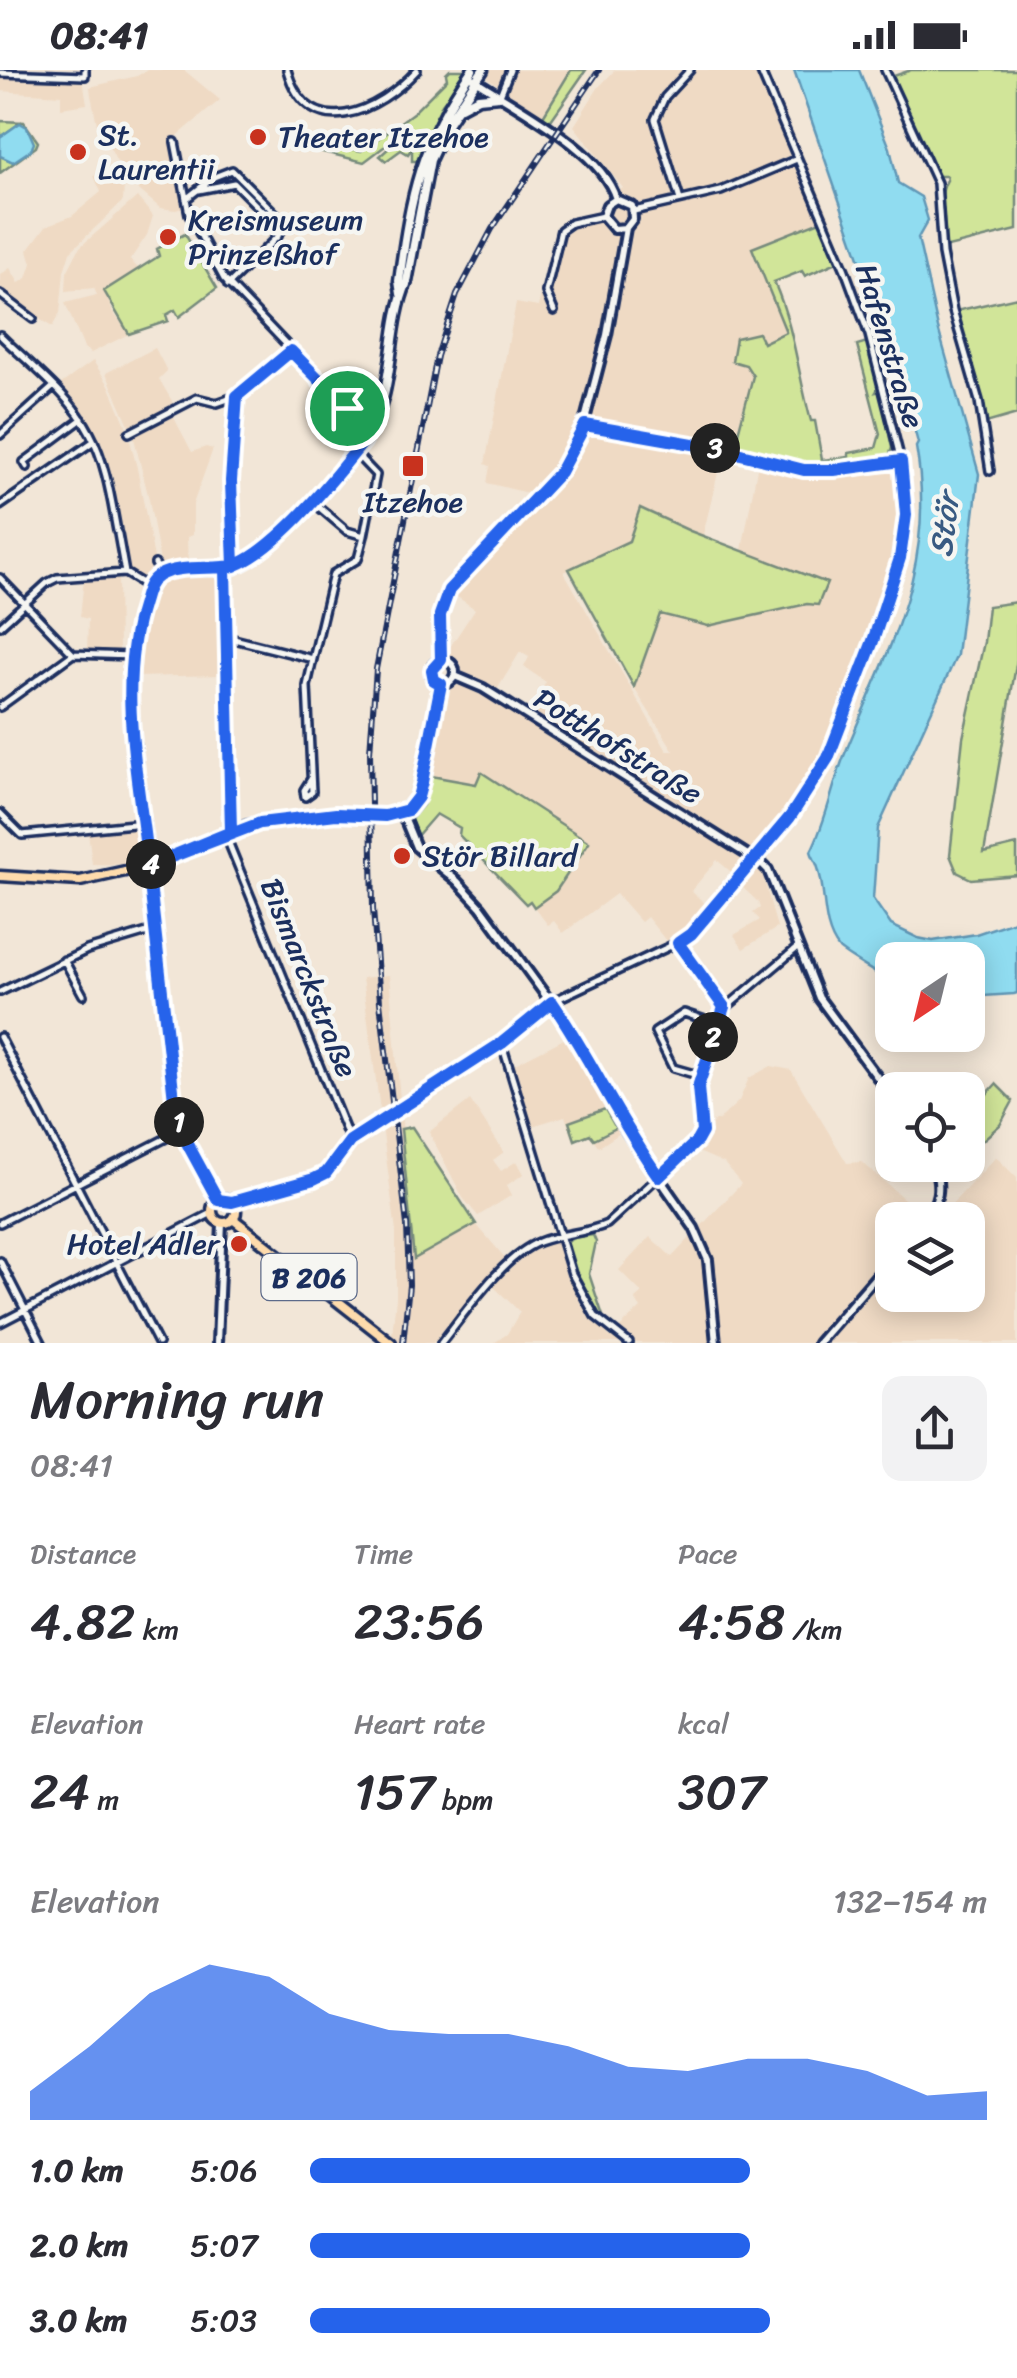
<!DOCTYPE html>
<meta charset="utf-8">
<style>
:root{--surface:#fff;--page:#f2f2f3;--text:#2b2b33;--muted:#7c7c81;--accent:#2563eb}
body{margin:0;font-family:Sriracha,sans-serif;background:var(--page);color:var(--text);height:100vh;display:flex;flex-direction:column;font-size:38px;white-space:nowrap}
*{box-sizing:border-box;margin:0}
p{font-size:32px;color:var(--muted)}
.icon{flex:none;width:55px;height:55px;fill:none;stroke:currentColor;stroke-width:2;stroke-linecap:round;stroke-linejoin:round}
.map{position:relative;height:1273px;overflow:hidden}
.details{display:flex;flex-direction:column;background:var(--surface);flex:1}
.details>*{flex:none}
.needle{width:65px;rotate:215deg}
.fabs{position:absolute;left:875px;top:872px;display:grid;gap:20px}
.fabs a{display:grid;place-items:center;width:110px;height:110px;border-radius:20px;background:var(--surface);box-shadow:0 5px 25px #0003;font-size:50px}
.pin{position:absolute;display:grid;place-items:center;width:85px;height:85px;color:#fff;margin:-42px;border:5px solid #fff;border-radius:50%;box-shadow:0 2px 10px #0007}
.km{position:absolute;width:50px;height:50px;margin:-25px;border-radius:50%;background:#222;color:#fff;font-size:28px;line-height:50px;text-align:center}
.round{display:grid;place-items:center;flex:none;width:105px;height:105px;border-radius:20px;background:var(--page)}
.overview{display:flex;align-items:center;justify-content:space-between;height:170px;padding:0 30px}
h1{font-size:55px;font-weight:600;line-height:75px}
.stats{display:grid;grid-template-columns:repeat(3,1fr);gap:15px;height:170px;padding:10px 30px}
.stats div{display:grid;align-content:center}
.stats b{font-size:50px;font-weight:600}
.stats small{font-size:28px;font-weight:400}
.stats p{font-size:28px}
.chart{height:280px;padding:20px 30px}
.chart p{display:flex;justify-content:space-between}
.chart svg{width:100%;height:180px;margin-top:10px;fill:var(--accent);opacity:.7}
ul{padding:0 30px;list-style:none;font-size:32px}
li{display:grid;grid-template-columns:160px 120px 1fr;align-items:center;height:75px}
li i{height:25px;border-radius:12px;background:var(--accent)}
.status{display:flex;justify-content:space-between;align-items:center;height:70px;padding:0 50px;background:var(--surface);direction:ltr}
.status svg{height:28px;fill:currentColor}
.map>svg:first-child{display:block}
</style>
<div class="status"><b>08:41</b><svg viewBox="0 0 49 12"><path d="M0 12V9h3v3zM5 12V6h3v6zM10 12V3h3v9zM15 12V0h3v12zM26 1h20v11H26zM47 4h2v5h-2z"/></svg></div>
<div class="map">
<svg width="1017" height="1273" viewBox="0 0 1017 1273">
<rect width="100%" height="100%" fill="#f2e6d7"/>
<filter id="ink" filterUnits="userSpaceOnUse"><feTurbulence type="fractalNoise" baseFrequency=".01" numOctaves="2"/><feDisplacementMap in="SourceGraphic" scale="20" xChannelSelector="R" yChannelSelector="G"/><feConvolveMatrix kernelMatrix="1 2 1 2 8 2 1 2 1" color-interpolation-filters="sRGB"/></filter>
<g filter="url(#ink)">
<!-- built -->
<path fill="#efdac4" d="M147,0H184L220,30L175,68L184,137L176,140L160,138L126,109L97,54L91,25L90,17L137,6Z
M490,0H570L541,47L488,8Z
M615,0H766L830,148L753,178L786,262L762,273L746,295L753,306L746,336L734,378L722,386L703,465L690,461L629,471L564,502L667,681H674L634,618L660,544L708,556L807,534H818L826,514L742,480L758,393L798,404L830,406L884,399L891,401L897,412V485L831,669L808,715L755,783H751L527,643L546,612L524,597L529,587L520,582L495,623L467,606L446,583L475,539L453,524L456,518L544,427L487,413L490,396L485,394L516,233L538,237L557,156L564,150L597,141L607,127L623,118L574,56L598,18Z
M0,5L83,9L87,34L61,38V25L0,21Z
M114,97L124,115L123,131L70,182L64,201L60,243L52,257L8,229L0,220V205L10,198L19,213L27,208L32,193L28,180L46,156L72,146L101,122L94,106Z
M137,127L153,146L147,165L130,190L140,200L104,221L113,242L129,264L91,283L84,278L65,233L97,225L94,218L66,221L67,202L80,177Z
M155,278L167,301L159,309L175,336L131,359L106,303Z
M93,291L109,315L126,355L137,398L154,488L148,505L142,508L129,503L126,495L105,395L95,366L57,317Z
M172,344L192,382L206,377L213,379L193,434V465L187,467L188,497L161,498L149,429L133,364Z
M221,504L223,605L134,607L139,574L161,511L173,506Z
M118,507L119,583H87L88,549L80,547L84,509Z
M457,615L482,620L600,694L745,786V796L736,806L717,790L691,821L708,836L686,861L667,872L647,847L641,852L616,824L563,863L554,851L548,855L534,837L556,821L481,703L476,714L431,706L445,623Z
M137,756L139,784L133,795L92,794L88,761Z
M757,798L762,802L777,858L743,879L734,865L760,850L753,843L760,838L758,832L739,814Z
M389,905L414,1188L476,1154L506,1189L433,1273H391L396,1228V1162L382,1056L384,1046L381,1047L362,908Z
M568,967L620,1063L599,1077L590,1065L574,1071L565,1046L532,1056L513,995Z
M771,996L791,1000L847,1093L862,1092L928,1150H892V1225H968V1150H937L996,1087L1017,1108V1273H494L507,1264L520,1242L492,1215L535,1178L555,1169L582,1236L610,1267L641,1238L635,1229L642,1223L619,1200L650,1167L672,1187L741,1114L724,1093L694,1080L703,1069L706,1056L720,1049L739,1031L749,1008Z
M470,1030L504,1082L493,1090L501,1101L517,1091L524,1104L507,1115L512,1125L478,1146L463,1128L429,1062Z"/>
<!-- green -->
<path fill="#d1e599" stroke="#768a7c" stroke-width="2.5" d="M450,0H469L442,34L417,91H412V78L408,84L401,80L386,91L380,86L402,66L413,71L405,61L364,92L315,80L297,70L300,63L312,70L361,81L414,42L447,9L446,4Z
M571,0H586L549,53L542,48Z
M911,0H1017V160L944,178C944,158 936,127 947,110L946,106H937L891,7Z
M0,51L24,52L38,72L36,77L0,103V86L10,90L20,53L0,67Z
M820,151L837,192L805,206L802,201L774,212C794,257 798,304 811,351H815L822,390L849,387V383L876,378L880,364L857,275L867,272L879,317L876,322L880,321L892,378L889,386C834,404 788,392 734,378L753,306L746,295L732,291L736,268L758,263L763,273L786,262L752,178Z
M185,164L217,218L179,247L175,240L166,245L168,251L129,264L104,221L159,186L157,179Z
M1017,227V344L986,353L956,241Z
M640,438L690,461L827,513L818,535L807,534L708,556L660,544L634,617L569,499L629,471Z
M1017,532V589L984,783L1017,775V805L971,809L957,802L950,785L963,668L984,572L988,536Z
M481,702L589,772L556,821L534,837L530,831L526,834L459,765L460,758L436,744L416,767L411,749L423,735L431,706L476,714Z
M996,1014L1013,1031L1000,1055L968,1083V1045Z
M605,1039L616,1058L594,1069L590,1064L575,1070L569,1052Z
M412,1057L476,1154L414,1189L401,1059Z
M593,1165L596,1172L589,1204L605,1252C585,1233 571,1201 567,1173L572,1168Z"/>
<!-- water -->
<path fill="#90dcf0" stroke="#6197b6" stroke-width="2.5" d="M794,0H859L890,78L898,113L921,127L928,150L918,168L938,258L979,404L957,585L878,758L873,829L891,855L918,868L933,871L976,864L1017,850V923L1014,924L968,927V890H892V912C885,909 842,883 839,879C820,855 827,820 817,795C815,790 812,786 811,781C826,752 832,717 844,686C887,579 938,497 916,377L918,373L899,303Z
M20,53L27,57L34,73L31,80L13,92L0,86V67Z"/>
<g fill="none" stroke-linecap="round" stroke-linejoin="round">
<!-- minor casing -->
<g stroke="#1b2f5e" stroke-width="12">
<path id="minor" d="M287,0C308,75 379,42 417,0
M885,0L937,113L942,184L953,241L979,331L990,401
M0,3L85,6V0
M500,25L510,0
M175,72L189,144L224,209L347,338L372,357
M199,120L234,113L276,155L278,163
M186,129L214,107L232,100L280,148L282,156L278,166L228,215
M680,130L655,49L665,27L690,0
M634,141L721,121L797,89
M0,224L33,249
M554,241L546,222L561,160L571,153L603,146
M0,265C29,294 71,325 90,363C106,393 111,429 117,461
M585,355L721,379L810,400H840L901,391
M129,363L197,328L217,333L237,326L291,281
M0,365L53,317
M27,397L24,392L82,349
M313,432L347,461L364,466L376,405L356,384
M0,436L94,371
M118,464L125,503
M155,494L161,504
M235,496L231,411L237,326
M225,500L231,762
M0,508L73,584
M0,556L47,513L57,508L125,503L148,517
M226,567L313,589L333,504L358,489L364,466
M0,637L73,584L131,586
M311,709L304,720L305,727L312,722L307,616L313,589
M0,743L22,765L144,753
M225,764L350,1071
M677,873L691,864L763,781L823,697L890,522L905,454L901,391L869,265L845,200L760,0
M64,890L83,925
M0,922L87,880L154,860
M0,967L158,1273
M502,974L572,1204L595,1246L629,1273
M701,1006L673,998L655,962L684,943L717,954
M400,1039L502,973L551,932L677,873L724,937
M233,1132L321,1106L350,1071L383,1050
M0,1153L182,1060
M0,1191L42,1273
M0,1253L212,1143
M441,1273C465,1243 503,1186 539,1172C561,1163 585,1164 607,1154L697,1071L703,1057L698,1017L722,941L797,878"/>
</g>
<!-- tertiary casing -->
<g stroke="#1b2f5e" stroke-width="14">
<path id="tertiary" d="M616,129L607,135L603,146L614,159L626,158
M441,590L440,545L449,520L554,409L581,365L607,265L626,158L633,149L632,136L616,129C601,79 515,37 472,8
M431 602a12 12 0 1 1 24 0a12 12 0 1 1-24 0Z
M455,606L483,618L762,794L768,800L819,928L892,1027
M402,743L416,777L457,811L481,837L573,963L627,1062L694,1158L708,1190L716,1273
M385,746L402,743L418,727L441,614
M148,796L247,755L323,745H357
M925,1150C939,1132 942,1117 934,1095
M217,1273L222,1153
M818,1273L892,1188"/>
</g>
<!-- secondary casing -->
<g stroke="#1b2f5e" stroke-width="15">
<path id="secondary" d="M461,37L478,28L499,26
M401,224L399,211C411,123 420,74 472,0
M148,796C140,708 117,618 143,532C147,522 148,512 158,506C178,494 210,502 233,497C266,490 342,401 363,372C398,324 385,263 407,212L430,90L447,54L483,0"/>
</g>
<!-- primary casing -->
<g stroke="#1b2f5e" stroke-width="15">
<path id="primary" d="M0,806L80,811L148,796L175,1038L187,1073L218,1131
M212 1141a12 12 0 1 1 24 0a12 12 0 1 1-24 0Z
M233,1149L391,1273"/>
</g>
<!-- minor -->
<use href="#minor" stroke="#f6f6f2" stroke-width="5"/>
<!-- tertiary -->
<use href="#tertiary" stroke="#f6f6f2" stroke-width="6"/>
<!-- secondary -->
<use href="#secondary" stroke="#f6f6f2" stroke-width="8"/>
<!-- primary -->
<use href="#primary" stroke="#fedbac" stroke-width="8"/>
<!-- rail casing -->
<g stroke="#1b2f5e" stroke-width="6">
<path id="rail" d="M403,1273L409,1215L407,1155L380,932L373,839L370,682L376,599L437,286L457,225L492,159L599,0"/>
</g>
<!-- rail -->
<use href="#rail" stroke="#f6f6f2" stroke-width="2.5" stroke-dasharray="8" stroke-linecap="butt"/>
<!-- minor-bridge casing -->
<g stroke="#1b2f5e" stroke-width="12" stroke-linecap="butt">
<path id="minor-bridge" d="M383,1050L400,1039"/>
</g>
<!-- tertiary-bridge casing -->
<g stroke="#1b2f5e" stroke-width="14" stroke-linecap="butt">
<path id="tertiary-bridge" d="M357,745L385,746"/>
</g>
<!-- minor-bridge -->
<use href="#minor-bridge" stroke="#f6f6f2" stroke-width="5"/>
<!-- tertiary-bridge -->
<use href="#tertiary-bridge" stroke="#f6f6f2" stroke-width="6"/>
</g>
</g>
<g fill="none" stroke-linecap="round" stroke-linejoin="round" filter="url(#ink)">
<!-- route casing -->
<g stroke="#fff" stroke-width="20">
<path id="route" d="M347,338L372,357L363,372C335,407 268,492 225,498L231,762L148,796L175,1038L187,1073L218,1130L232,1132L314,1109L326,1103L350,1071L502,973L552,932C591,989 619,1051 659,1107L697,1071L702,1062L698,1017L724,937L678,873L691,864L790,747L828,688L873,571L900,488L906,445L901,391L834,400H804L721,379L585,355L560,402L449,520L440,545L441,590L432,600L434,610L441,614L422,712L418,727L408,740L385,746L336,744L260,753L148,796C139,709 116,618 143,533C146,523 148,512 158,506C177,494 212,500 234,496L231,411L237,326L291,281L347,338"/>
</g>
<!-- route -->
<use href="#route" stroke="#2563eb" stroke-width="12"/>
</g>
<!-- markers -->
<g fill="#c8321e" stroke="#f6f6f2" stroke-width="4">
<circle cx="258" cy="67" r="10"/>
<circle cx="78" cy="82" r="10"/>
<circle cx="168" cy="167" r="10"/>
<rect x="401" y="384" width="24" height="24" rx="5"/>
<circle cx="402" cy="786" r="10"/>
<circle cx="239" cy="1174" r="10"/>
</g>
<g text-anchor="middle" stroke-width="9" stroke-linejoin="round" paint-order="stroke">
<!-- shield labels -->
<rect fill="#f6f6f2" stroke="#5d6b8a" stroke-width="2.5" x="261.5" y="1184" width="95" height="46" rx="8"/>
<g font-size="28" font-weight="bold" fill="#1b2f5e">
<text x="309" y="1217">B 206</text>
</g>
<!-- poi labels -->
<g font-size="30" fill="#1b2f5e" stroke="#f6f6f2" text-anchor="start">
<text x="98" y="75">St.<tspan x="98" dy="34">Laurentii</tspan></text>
<text x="278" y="77">Theater Itzehoe</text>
<text x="188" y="160">Kreismuseum<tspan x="188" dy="34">Prinzeßhof</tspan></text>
<text x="413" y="442" text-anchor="middle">Itzehoe</text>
<text x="422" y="796">Stör Billard</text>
<text x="219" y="1184" text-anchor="end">Hotel Adler</text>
</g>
<!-- street labels -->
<g font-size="30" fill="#1b2f5e" stroke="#f6f6f2">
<text transform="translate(890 276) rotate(73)" y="10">Hafenstraße</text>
<text transform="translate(618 676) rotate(32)" y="10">Potthofstraße</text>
<text transform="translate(309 908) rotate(68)" y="10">Bismarckstraße</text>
</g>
<!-- water labels -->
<g font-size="32" font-style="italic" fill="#385a82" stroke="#f6f6f2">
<text transform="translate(944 455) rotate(-83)" y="11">Stör</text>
</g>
</g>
</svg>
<div class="fabs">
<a><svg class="needle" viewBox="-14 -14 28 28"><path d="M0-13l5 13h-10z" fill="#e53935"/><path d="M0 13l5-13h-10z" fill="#7c7c81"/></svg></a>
<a><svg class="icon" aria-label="locate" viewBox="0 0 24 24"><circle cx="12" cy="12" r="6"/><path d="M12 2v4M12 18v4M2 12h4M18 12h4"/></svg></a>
<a><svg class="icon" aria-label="layers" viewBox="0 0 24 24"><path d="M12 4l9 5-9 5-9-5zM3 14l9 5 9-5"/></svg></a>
</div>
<div class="pin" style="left:347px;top:338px;background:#1e9e55"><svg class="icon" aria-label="arrive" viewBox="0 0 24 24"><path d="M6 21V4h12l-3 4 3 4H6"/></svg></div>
<b class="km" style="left:179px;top:1052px">1</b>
<b class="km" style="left:713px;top:967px">2</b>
<b class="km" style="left:715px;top:378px">3</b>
<b class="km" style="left:151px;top:794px">4</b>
</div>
<section class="details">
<div class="overview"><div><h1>Morning run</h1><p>08:41</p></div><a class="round"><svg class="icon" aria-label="share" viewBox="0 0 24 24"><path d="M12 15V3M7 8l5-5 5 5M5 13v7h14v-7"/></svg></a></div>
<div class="stats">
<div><p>Distance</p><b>4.82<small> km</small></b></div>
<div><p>Time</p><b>23:56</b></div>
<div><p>Pace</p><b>4:58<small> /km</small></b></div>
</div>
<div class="stats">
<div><p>Elevation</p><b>24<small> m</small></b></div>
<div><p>Heart rate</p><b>157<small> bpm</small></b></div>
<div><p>kcal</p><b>307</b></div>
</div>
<div class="chart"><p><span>Elevation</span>132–154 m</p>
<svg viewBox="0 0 160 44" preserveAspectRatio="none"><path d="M0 44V37L10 26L20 13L30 6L40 9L50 18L60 22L70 23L80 23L90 26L100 31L110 32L120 29L130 29L140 32L150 38L160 37V44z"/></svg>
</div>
<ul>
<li><b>1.0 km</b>5:06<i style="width:65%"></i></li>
<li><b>2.0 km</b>5:07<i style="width:65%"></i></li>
<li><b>3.0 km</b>5:03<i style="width:68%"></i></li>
</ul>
</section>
